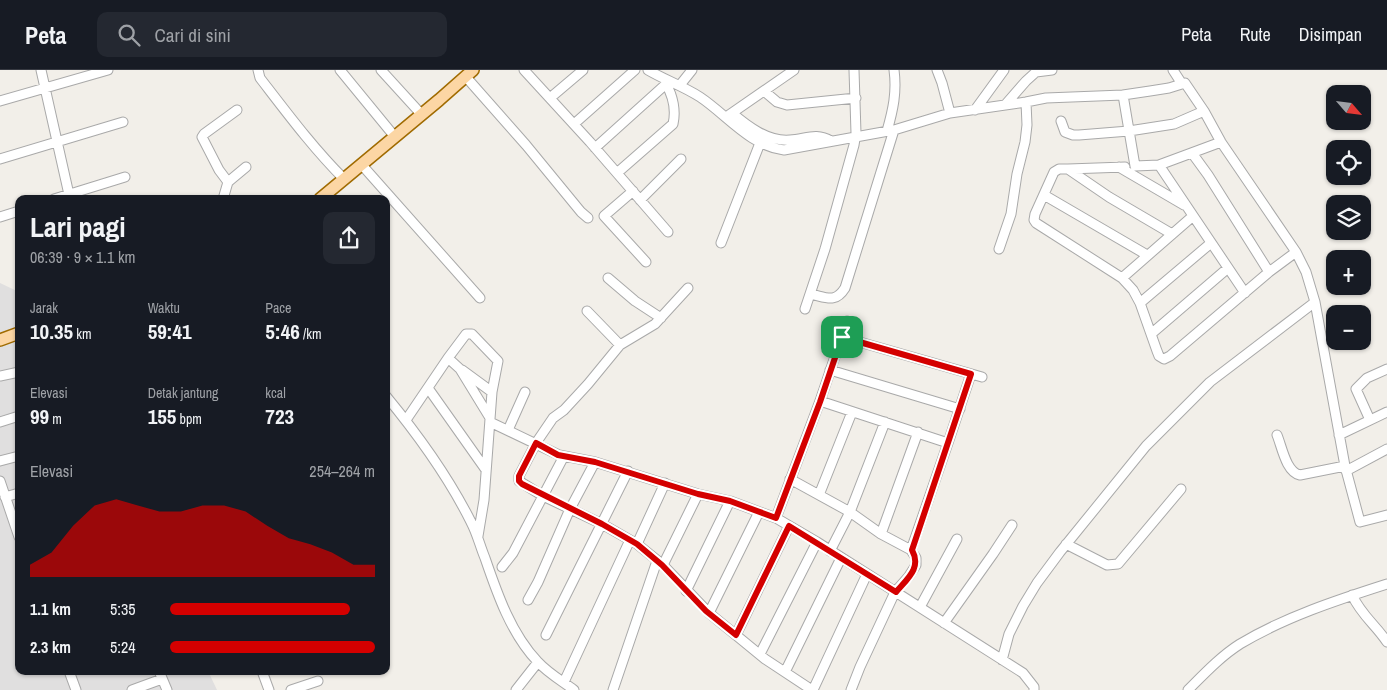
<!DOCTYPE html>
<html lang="id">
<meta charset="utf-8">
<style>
:root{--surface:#171b24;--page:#242831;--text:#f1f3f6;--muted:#9ea1a6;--line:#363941;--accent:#d40000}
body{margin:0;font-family:"Archivo Narrow",sans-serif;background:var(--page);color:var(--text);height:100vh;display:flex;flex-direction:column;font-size:19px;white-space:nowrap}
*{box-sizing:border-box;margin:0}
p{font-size:16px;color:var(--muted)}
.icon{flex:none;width:28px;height:28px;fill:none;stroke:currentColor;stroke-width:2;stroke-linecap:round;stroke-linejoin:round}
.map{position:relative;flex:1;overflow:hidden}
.details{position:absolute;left:15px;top:125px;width:375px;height:480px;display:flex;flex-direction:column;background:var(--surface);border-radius:10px;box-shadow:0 1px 4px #0004}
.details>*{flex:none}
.needle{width:32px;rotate:118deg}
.controls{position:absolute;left:1326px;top:15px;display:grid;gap:10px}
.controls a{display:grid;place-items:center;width:45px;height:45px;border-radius:10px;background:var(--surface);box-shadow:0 1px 4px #0004;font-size:25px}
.pin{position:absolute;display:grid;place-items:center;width:42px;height:42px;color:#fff;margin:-21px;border-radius:10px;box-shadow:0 2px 8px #0006}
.round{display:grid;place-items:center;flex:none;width:52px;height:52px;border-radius:10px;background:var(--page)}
.summary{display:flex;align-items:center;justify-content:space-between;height:85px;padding:0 15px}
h1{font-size:28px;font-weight:700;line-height:38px}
.metrics{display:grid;grid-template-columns:repeat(3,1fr);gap:8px;height:85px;padding:5px 15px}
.metrics div{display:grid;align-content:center}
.metrics b{font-size:21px;font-weight:700}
.metrics small{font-size:14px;font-weight:400}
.metrics p{font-size:14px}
.chart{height:140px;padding:10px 15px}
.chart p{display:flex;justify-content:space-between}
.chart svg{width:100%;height:90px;margin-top:5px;fill:var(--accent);opacity:.7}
ul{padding:0 15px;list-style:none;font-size:16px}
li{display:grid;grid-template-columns:80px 60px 1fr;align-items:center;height:38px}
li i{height:12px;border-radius:6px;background:var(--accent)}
header{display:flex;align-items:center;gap:30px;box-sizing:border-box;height:70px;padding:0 25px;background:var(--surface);border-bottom:1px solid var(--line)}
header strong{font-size:24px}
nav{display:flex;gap:28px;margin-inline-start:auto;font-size:18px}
.search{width:350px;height:45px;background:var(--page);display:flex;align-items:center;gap:12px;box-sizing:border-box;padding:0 18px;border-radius:10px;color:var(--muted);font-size:19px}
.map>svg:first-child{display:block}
</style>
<header>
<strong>Peta</strong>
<div class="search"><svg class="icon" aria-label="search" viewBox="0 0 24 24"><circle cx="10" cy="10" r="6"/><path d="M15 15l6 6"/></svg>Cari di sini</div>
<nav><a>Peta</a><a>Rute</a><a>Disimpan</a></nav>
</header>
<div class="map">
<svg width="1387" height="620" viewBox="0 0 1387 620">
<rect width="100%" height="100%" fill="#f2efe9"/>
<!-- residential -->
<path fill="#e0dfdf" d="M0,213L19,222V601H208L217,620H0Z"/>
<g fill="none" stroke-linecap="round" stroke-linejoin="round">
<!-- minor casing -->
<g stroke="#a9a9a9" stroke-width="11">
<path id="minor" d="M41,0L70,129
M258,0L260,8C287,43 313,78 344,109
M340,0L395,67
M381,0L422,45
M524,0L590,72L668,162
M648,0C665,10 683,16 700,27C727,45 750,76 784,80L894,60L950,43L1026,32L1046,28L1123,25L1150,21L1169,18L1185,13L1204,41L1221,72L1296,182L1269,202L1170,286L1164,289L1159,286L1157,281L1140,233L1133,220L1122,208L1193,146
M937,0L942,13L950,43
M1173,0L1182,14
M466,7L526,75L581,142L588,148
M680,15L692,0
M764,21L777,32L787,35L856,28
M1123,25L1135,96L1159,95L1221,72
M550,28L583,0
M0,31L108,0
M1005,35L1026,11L1036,2L1052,0
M975,40L1004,0
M732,43C747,56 768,72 790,70C806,69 816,62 831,71
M729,45L794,0
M1061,51L1065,62L1073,65H1079L1129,61L1174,54L1204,41
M574,54L635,0
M887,61C893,40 897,22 894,0
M595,78L666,14
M1192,83L1208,105L1269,202
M0,89L123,52
M361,94L480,228
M1159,95L1245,223
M1119,97L1184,135
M1068,99L1125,97
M617,103L673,54C676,41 673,26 666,14L669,11
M228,112L219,100L202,67L204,64L237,40
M633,121L604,146L646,192
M1044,125L1147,185
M54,129L125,107
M223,129L228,112L246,97
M640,130L681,89
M0,147L19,141
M721,173L760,73
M999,179L1011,144L1017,104L1025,72L1027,55L1026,32
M1296,182L1306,202L1315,232L1345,396L1360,452L1387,445
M608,208L635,231L661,248
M1122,208L1036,153L1034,150L1035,144L1054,102L1059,99H1068L1109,127L1172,164
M688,218L655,254L620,275L588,314L564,340L553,348L536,373L519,406V411L543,426L602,454L637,474L663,495L709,543L765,589L812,620
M810,224C826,227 835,234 845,218L894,60
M1140,233L1211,173
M805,239L825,179L854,75L856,63L854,0
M587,241L620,275
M1151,264L1228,198
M842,267L982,307
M448,288L460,299L490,348
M462,300L492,322
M830,300L960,339
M0,306L19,302
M428,318L486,400
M386,326C419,366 448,406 471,452C477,463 480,476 485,488C497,523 511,564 538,592C548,603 562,611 574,620
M820,331L948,373L911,480
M406,350L448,288L466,264H472L498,291L492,322L484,430L478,466
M1370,350L1356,319L1367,308L1387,299
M0,352L19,346
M490,352L559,385L595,392L698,424L730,431L776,448L817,472L1023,603L1034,617V620
M508,360L525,322
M1277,365C1282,377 1286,402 1300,405L1345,396
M1339,365L1387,342
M948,373L971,304
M0,391L19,386
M1346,401L1387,379
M790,409L850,442L881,464L911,480L916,488V495L909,506L895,522L860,597L851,620
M0,411L19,467
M819,425L852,342
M5,427L19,423
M776,448L820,331L847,251
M881,464L918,362
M637,474L665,413
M1066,474L1107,495L1118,494L1181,419
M830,481L850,442L885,352
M663,495L698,424
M502,497L513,483L564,386
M686,521L730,431
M1352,525C1362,546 1375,554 1387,572
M528,530L538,512L570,439L595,392
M920,537L957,469
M709,543L759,442
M944,553L993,484L1012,455
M546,565L628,401
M736,565L789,456
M760,584L817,472
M1002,590L1009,564L1023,536L1037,513L1060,482L1146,376L1210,312L1315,232
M69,601L76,620
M159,601L167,620
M262,601L269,620
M785,602L841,488
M564,612L630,470
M132,620L162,609
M291,620L318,611
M516,620L538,592
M613,620L657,491
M813,620L867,504
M1188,620C1204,604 1221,586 1240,574C1285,547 1337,530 1387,514"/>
</g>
<!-- major casing -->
<g stroke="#a06b00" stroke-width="14">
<path id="major" d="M320,129L439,30L473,0
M0,270L19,263"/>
</g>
<!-- minor -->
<use href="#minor" stroke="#fff" stroke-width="9"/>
<!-- major -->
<use href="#major" stroke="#fcd6a4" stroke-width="11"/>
</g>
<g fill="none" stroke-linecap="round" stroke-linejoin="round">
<!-- route casing -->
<g stroke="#fff" stroke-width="10">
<path id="route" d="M842,267L971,304L912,480C922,498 907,509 896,522L789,456L736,565L706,541L662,495L637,474L602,454L522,414L519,411V406L536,373L558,385L595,392L698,424L730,431L776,448L820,332Z"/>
</g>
<!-- route -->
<use href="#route" stroke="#d40000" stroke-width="6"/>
</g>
</svg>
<div class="controls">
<a><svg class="needle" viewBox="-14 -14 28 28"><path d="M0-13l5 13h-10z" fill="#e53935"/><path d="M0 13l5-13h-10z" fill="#9ea1a6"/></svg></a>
<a><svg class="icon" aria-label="locate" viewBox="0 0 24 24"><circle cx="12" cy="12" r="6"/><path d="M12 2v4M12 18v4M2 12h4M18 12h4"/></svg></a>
<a><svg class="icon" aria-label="layers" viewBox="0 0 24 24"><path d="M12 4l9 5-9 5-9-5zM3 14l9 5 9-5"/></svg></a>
<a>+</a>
<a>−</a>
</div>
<div class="pin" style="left:842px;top:267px;background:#1e9e55"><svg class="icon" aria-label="arrive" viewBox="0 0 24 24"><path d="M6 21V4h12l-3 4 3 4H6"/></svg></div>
<section class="details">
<div class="summary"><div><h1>Lari pagi</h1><p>06:39 · 9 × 1.1 km</p></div><a class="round"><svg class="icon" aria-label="share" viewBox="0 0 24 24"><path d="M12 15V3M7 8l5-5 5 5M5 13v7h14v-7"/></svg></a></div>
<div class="metrics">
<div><p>Jarak</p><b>10.35<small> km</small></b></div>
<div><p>Waktu</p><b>59:41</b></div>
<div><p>Pace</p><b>5:46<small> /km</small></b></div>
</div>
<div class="metrics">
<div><p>Elevasi</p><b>99<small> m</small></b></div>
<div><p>Detak jantung</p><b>155<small> bpm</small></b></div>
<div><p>kcal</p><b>723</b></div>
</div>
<div class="chart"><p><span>Elevasi</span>254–264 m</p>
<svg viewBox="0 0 160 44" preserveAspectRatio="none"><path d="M0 44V38L10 32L20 19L30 9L40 6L50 9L60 12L70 12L80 9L90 9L100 12L110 19L120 25L130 28L140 32L150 38L160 38V44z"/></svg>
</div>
<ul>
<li><b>1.1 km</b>5:35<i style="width:88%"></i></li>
<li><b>2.3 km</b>5:24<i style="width:100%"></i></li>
</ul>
</section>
</div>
